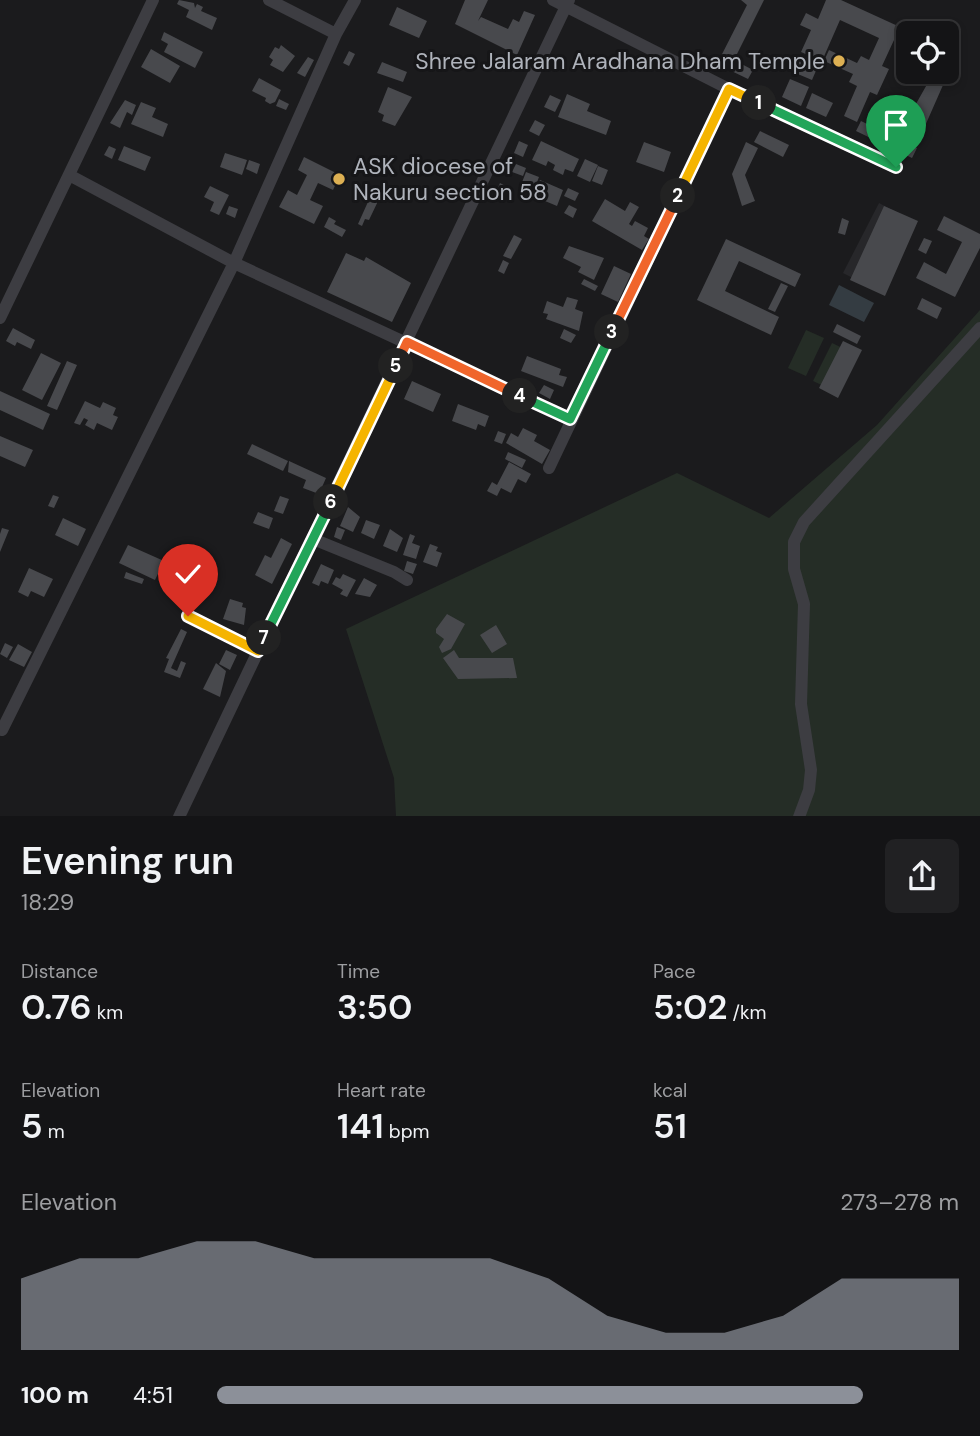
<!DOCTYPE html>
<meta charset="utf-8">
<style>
:root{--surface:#141416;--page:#212123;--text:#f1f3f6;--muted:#9d9ea1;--line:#333335;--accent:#8c9099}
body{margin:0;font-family:"DM Sans",sans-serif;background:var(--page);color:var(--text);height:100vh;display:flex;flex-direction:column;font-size:26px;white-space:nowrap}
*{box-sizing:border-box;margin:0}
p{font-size:23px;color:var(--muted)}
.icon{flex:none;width:38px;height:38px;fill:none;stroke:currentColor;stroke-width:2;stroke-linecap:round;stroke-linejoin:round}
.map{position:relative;height:816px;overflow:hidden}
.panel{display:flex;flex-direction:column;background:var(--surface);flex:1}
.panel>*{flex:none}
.buttons{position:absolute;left:896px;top:21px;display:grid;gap:14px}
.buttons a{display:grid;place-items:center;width:63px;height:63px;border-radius:10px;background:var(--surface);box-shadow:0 4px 10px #0003,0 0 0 2px var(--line);font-size:35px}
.pin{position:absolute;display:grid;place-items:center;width:60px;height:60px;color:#fff;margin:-72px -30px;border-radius:50% 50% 50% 0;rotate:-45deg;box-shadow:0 0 7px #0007}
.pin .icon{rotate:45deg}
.km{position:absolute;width:35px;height:35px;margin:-18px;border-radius:50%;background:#222;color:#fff;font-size:19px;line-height:35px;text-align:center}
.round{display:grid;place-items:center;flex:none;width:74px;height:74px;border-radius:10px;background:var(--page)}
.overview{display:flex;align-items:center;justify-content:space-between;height:119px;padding:0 21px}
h1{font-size:38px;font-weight:600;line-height:52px}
.metrics{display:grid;grid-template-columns:repeat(3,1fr);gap:10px;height:119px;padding:7px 21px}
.metrics div{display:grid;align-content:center}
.metrics b{font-size:35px;font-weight:600}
.metrics small{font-size:19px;font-weight:400}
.metrics p{font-size:19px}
.chart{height:196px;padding:14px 21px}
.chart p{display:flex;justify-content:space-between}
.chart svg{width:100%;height:126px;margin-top:7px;fill:var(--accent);opacity:.7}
ul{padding:0 21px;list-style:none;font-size:23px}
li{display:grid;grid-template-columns:112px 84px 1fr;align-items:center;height:52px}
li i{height:18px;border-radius:9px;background:var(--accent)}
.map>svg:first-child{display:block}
</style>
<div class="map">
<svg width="980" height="817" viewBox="0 0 980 817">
<rect width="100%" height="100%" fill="#1b1b1d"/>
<!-- built -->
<path fill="#27272a" d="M879,203L916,222L881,292L843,273Z"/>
<!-- green -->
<path fill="#252d26" d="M980,310V816H396L394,778L346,629L677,473L769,518L877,425Z
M806,330L824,338L806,376L788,368Z
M832,343L851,352L832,390L813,381Z"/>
<!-- water -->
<path fill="#343c42" d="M839,285L874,303L864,322L829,305Z"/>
<!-- building -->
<path fill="#48494d" d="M179,0L194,3L195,8L197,4L203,7L201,11L217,18L212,30L186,17L189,10L177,4Z
M465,0H488L478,21L481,17L508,29L513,19L519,22L524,11L535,15L517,55L455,24Z
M741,0H764L734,60L753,70L748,79L717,64L747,5Z
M826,0H841L900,27L882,66L889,69L877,95L870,92L857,122L844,116L857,86L849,82L853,74L824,61L829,50L857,63L861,56L869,60L879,38L840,20L822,61L801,52L811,30L800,25L806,13L818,19Z
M397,7L427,21L419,38L389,25Z
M164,32L203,52L195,68L164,52L168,44L161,40Z
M906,32L908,33V49L899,44Z
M281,45L295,56L283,72L270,65L273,60L269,57L275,47L279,49Z
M151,49L180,66L170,83L141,67Z
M349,51L355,54L349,66L343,63Z
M947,53L960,60L954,73L947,69Z
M308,57L314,60L305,77L297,73Z
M800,58L818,66L812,80L793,72Z
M382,62L407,72L403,82L377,73Z
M934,72L947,76L925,126L908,118Z
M259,78L281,90L275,102L270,104L265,101L266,98L252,91Z
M790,79L809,87L801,106L782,97Z
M388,87L412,97L395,126L382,121L384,115L378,112Z
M812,93L833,103L826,117L806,108Z
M567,94L590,104L587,111L611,121L606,135L558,117Z
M550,95L561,100L555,112L544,107Z
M279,99L289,104L286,110L276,106Z
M125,100L136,105L132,115L127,112L120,128L110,123Z
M141,102L156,108L152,117L168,124L163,137L131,124Z
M535,120L545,125L539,136L529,131Z
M861,121L917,148L912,158L856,131Z
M760,131L789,145L783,157L754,142Z
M519,141L528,145L523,157L514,153Z
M541,141L579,159L573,172L565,169L563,175L553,170L555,165L548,161L546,166L532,160Z
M644,142L671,152L664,172L636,162Z
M746,142L758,148L745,175L755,201L742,206L732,174Z
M109,146L116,149L112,159L104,155Z
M124,146L151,157L145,171L118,160Z
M225,153L247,160L242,175L220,167Z
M304,157L340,175L333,190L318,183L310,200L323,206L314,224L279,207L288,190L297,195L307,175L298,170Z
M585,159L598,165L590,182L577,176Z
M249,160L260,164L257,174L246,169Z
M516,164L526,168L523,176L512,172Z
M598,166L608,170L602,185L592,181Z
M526,172L539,177L532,195L519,190Z
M540,180L563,190L557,206L533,196Z
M500,183L509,188L500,199L494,196Z
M210,186L229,195L219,215L210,211L214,202L204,197Z
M568,188L579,193L575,201L564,196Z
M372,193L380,197L369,220L365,219L362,226L358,224Z
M605,199L625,211L630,202L639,207L629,224L632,226L635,221L648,228L644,236L649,239L642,250L592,221Z
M569,205L577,209L573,218L564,213Z
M229,206L238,209L235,218L226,214Z
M884,206L918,221L885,296L850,280Z
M944,216L980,234V248L955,297L916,278L924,262L946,274L962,242L937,230Z
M329,217L336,221L334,224L346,230L342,237L324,227Z
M842,218L849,221L845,235L838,233Z
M514,235L522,239L511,259L503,256Z
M924,238L932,241L926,254L918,250Z
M726,239L801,274L795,287L739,261L725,291L779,317L771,335L697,300Z
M569,246L604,258L594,280L578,272L581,267L563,258Z
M346,253L364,261L366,257L411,283L392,322L327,292Z
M503,260L509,263L504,274L498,271Z
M614,266L631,274L618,302L601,294Z
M584,279L598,286L595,291L581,284Z
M781,283L788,286L775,312L768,309Z
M567,297L578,300L575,309L583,312L579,331L546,319L548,314L543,313L547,301L563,307Z
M922,298L942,308L937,319L917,309Z
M837,324L861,336L857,344L833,332Z
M13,328L35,340L31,349L17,342L15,346L6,341Z
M564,329L576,335L571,343L560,338Z
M843,341L862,350L838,398L819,388Z
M41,353L61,363L42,400L22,390Z
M527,356L561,369L559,375L567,377L563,387L521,371Z
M67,361L77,365L57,410L47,406Z
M412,381L441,394L433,412L404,399Z
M544,385L554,390L550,399L539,393Z
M0,391L50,414L43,430L0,410Z
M85,401L100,408L103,402L116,408L113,415L118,417L112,430L97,423L94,430L85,425L88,420L84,418L80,425L74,423Z
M458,404L489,416L485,427L478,424L476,430L452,421Z
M523,428L537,435L534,441L550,450L542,464L506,443L511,433L518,437Z
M498,431L506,434L502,444L494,441Z
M0,436L33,450L25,467L0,456Z
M252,444L288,461L283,471L247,454Z
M508,452L526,460L522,468L505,459Z
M289,461L326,478L319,494L303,488L306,480L288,472Z
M509,462L531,474L526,483L518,479L511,493L501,488L497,496L487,491L492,482L497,485Z
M53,495L59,497L54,508L48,506Z
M280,496L289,499L283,514L274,511Z
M348,507L360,517L353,532L340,526Z
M258,512L273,518L269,529L253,523Z
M63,518L86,529L78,546L55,535Z
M366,520L380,525L374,539L361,533Z
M337,527L345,530L341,540L334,537Z
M2,528L9,530L0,552V534Z
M390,529L403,538L397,552L383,546Z
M410,534L415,536L412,543L420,546L416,559L403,555Z
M281,538L292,544L272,584L255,575L265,555L271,558Z
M430,544L438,547L436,551L442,553L437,567L423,562Z
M128,545L164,561L155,580L119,563Z
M198,551L213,558L190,609L175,603Z
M407,561L417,564L413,574L404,571Z
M321,564L334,570L328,584L321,581L319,586L312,583Z
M29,568L53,579L44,597L31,591L28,597L18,592Z
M126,572L144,579L142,584L124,578Z
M343,574L356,580L347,597L340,594L343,590L332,584L336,577L340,579Z
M364,578L377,585L370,597L355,594Z
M230,599L243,603L242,607L246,608L244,625L223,619Z
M447,614L465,624L451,649L442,653L439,647L444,639L436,633V629Z
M496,625L507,644L492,653L480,635Z
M181,629L187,632L171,668L177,671L181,661L186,663L180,678L164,672L169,659L166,658Z
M5,643L13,647L7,658L0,654Z
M18,644L32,652L24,667L9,660Z
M226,650L237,655L230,670L219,664Z
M454,650L459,658H513L517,678L458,679L443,658Z
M216,663L226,671L220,697L203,689Z"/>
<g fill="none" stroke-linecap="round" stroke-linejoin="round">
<!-- minor -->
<path stroke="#3d3d42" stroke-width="12" d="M269,0L336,34
M729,89L896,167
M71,176L234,263L336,34L355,0
M0,318L153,0
M549,468L729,89L553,0
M313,539L394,572L407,580
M188,616L258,651
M2,730L234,263L570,419
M179,817L569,0
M799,817L809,790L811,770L801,704L804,604L794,569V542L804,522L980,328"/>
</g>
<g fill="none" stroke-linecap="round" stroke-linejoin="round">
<!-- split-1 casing -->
<g stroke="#fff" stroke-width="14">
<path id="split-1" d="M759,103L896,167"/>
</g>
<!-- split-2 casing -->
<g stroke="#fff" stroke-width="14">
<path id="split-2" d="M678,196L729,89L759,103"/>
</g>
<!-- split-3 casing -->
<g stroke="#fff" stroke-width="14">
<path id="split-3" d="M612,332L678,196"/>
</g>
<!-- split-4 casing -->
<g stroke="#fff" stroke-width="14">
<path id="split-4" d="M520,396L570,419L612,332"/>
</g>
<!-- split-5 casing -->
<g stroke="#fff" stroke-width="14">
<path id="split-5" d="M396,366L407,342L520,396"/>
</g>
<!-- split-6 casing -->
<g stroke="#fff" stroke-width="14">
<path id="split-6" d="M331,502L396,366"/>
</g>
<!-- split-7 casing -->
<g stroke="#fff" stroke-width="14">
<path id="split-7" d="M264,638L331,502"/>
</g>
<!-- split-8 casing -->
<g stroke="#fff" stroke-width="14">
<path id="split-8" d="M188,616L258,651L264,638"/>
</g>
<!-- split-1 -->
<use href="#split-1" stroke="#22a559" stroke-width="9"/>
<!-- split-2 -->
<use href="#split-2" stroke="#f5b400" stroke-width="9"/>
<!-- split-3 -->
<use href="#split-3" stroke="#f0652b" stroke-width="9"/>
<!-- split-4 -->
<use href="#split-4" stroke="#22a559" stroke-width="9"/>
<!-- split-5 -->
<use href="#split-5" stroke="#f0652b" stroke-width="9"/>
<!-- split-6 -->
<use href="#split-6" stroke="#f5b400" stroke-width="9"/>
<!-- split-7 -->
<use href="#split-7" stroke="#22a559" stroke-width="9"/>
<!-- split-8 -->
<use href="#split-8" stroke="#f5b400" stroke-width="9"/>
</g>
<!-- markers -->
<g fill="#ddb053" stroke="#161618" stroke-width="2.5">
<circle cx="839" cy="61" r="7"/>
<circle cx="339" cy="179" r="7"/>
</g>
<g text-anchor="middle" stroke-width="6" stroke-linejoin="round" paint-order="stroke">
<!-- poi labels -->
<g font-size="23" fill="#afb3bb" stroke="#161618" text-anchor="end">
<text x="825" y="69">Shree Jalaram Aradhana Dham Temple</text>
<text x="353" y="174" text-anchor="start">ASK diocese of<tspan x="353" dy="26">Nakuru section 58</tspan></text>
</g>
</g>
</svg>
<div class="buttons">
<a><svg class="icon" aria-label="locate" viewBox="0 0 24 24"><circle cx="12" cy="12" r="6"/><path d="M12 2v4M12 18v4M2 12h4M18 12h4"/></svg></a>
</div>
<div class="pin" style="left:896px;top:167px;background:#1e9e55"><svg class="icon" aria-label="arrive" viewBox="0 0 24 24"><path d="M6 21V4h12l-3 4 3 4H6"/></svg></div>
<div class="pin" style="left:188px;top:616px;background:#d93025"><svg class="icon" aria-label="check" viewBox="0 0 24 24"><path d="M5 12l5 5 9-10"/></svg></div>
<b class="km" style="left:759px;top:103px">1</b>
<b class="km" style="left:678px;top:196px">2</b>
<b class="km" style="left:612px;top:332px">3</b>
<b class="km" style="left:520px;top:396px">4</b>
<b class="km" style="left:396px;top:366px">5</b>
<b class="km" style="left:331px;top:502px">6</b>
<b class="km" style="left:264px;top:638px">7</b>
</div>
<section class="panel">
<div class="overview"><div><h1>Evening run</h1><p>18:29</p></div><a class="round"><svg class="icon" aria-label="share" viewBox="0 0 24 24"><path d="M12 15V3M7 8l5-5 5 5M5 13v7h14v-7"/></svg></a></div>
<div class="metrics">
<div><p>Distance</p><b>0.76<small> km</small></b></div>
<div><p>Time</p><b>3:50</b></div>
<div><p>Pace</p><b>5:02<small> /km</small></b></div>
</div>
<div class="metrics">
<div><p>Elevation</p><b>5<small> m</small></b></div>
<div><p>Heart rate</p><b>141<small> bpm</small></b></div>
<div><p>kcal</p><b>51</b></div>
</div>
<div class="chart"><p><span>Elevation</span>273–278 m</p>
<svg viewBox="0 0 160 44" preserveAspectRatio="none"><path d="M0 44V19L10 12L20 12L30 6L40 6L50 12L60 12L70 12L80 12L90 19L100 32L110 38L120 38L130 32L140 19L150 19L160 19V44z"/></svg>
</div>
<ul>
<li><b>100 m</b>4:51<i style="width:87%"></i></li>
</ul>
</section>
